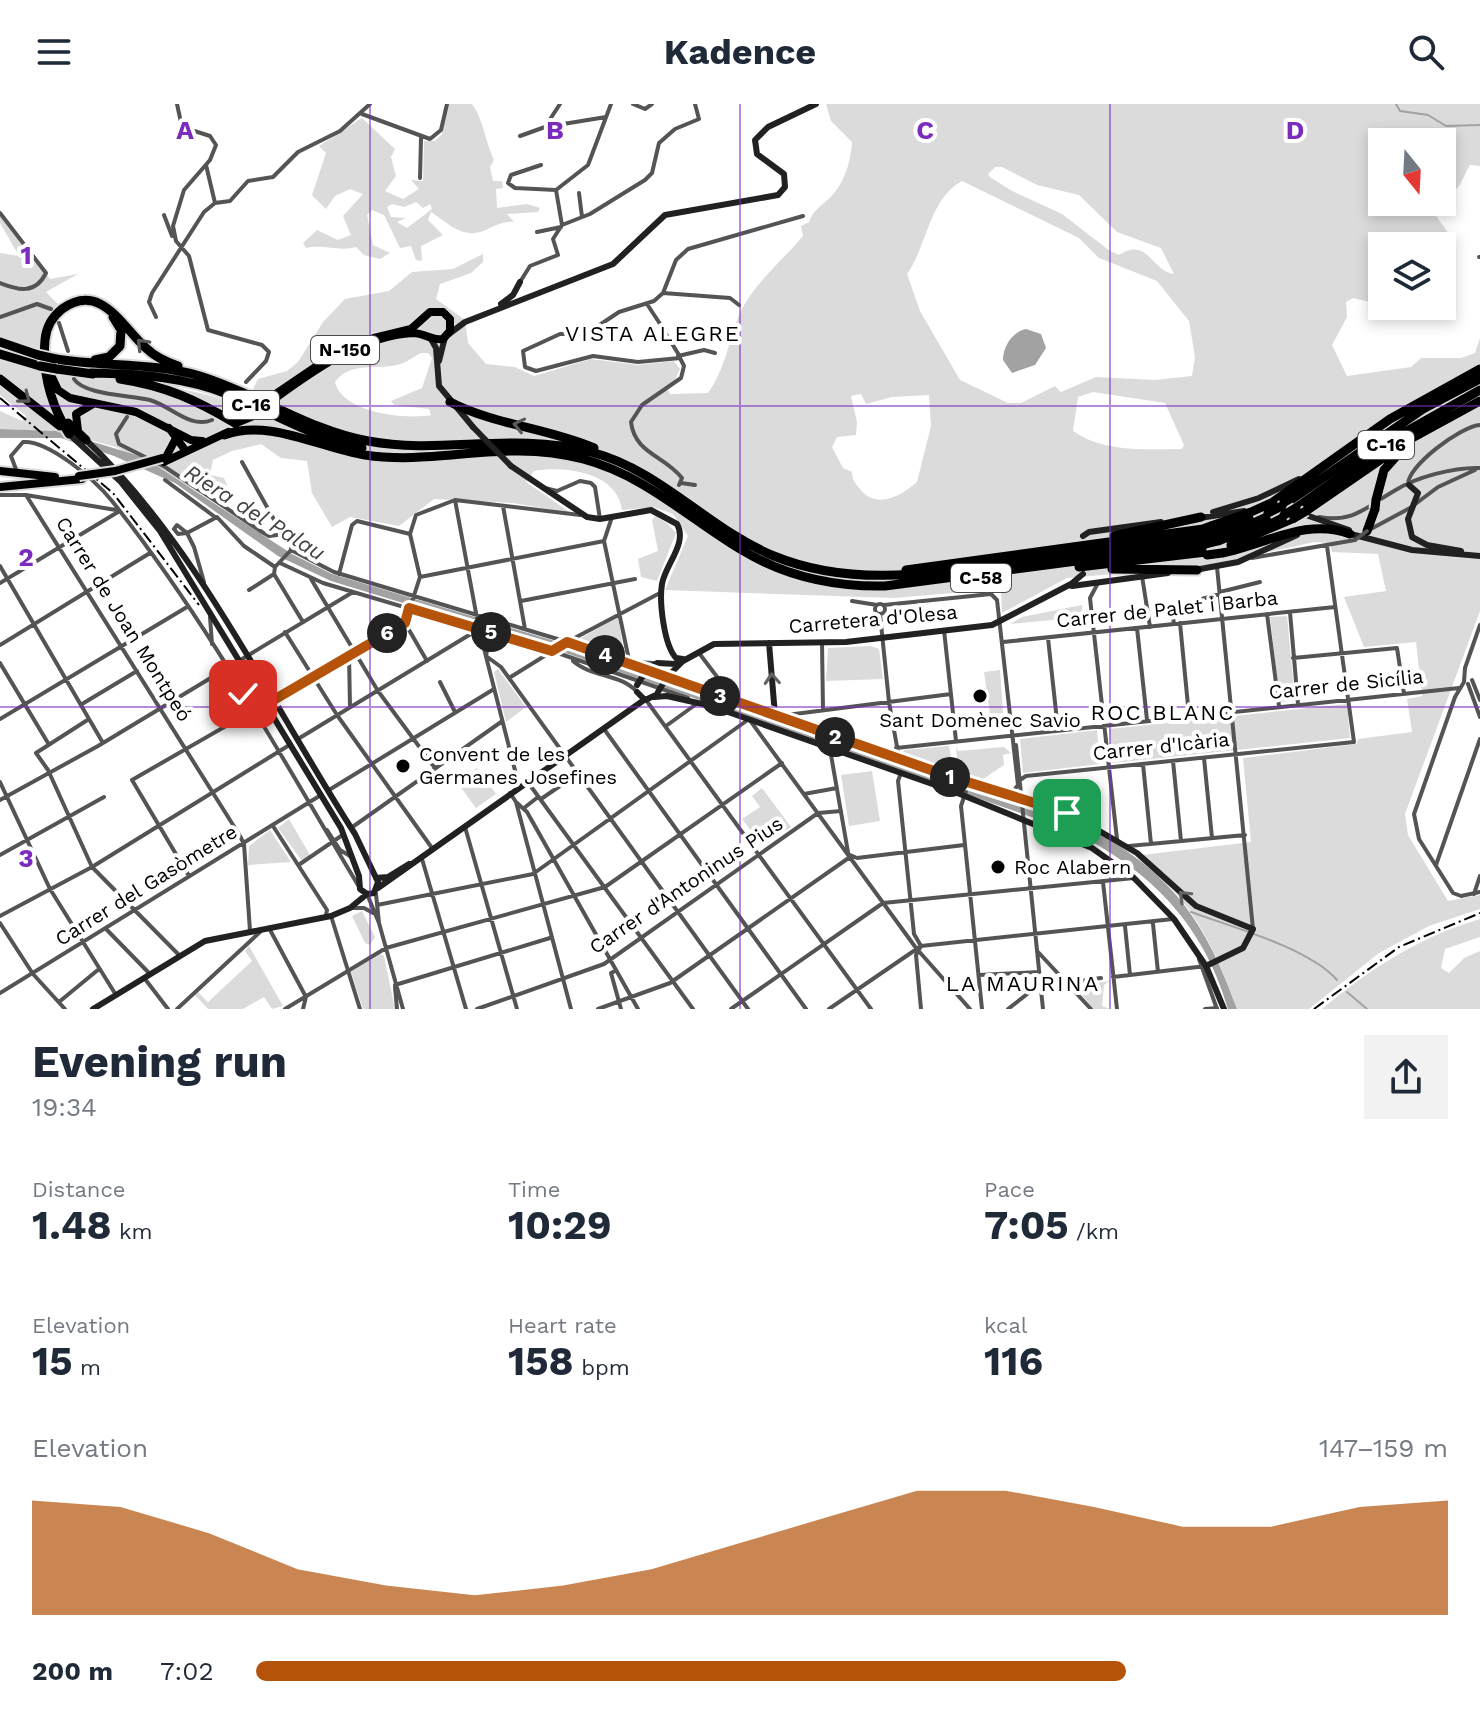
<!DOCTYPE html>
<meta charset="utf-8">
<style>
:root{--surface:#fff;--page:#f2f2f3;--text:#1f2937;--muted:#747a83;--accent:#b45309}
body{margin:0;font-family:"Work Sans",sans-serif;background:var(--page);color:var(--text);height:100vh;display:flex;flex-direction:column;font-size:30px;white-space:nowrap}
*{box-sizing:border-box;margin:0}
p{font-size:26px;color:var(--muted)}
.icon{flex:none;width:44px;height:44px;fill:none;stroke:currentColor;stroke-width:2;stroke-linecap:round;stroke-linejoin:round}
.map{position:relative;height:905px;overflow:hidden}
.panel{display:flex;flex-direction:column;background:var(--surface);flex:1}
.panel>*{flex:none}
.needle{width:52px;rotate:162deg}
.tools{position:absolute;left:1368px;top:24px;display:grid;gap:16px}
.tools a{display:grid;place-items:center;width:88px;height:88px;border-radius:0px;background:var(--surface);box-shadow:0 4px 12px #0003;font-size:40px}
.pin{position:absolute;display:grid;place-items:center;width:68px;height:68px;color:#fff;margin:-34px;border-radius:16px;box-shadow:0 4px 12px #0006}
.km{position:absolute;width:40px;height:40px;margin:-20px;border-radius:50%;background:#222;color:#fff;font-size:22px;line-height:40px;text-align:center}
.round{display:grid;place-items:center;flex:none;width:84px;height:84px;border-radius:0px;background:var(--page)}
.summary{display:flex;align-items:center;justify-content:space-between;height:136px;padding:0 32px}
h1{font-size:44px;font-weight:700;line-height:60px}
.figures{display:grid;grid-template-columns:repeat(3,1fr);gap:12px;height:136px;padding:8px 32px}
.figures div{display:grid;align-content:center}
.figures b{font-size:40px;font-weight:700}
.figures small{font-size:22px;font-weight:400}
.figures p{font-size:22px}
.chart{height:224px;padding:16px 32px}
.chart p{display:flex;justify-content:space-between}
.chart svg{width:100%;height:144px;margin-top:8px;fill:var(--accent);opacity:.7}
ul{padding:0 32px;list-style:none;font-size:26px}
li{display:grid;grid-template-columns:128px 96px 1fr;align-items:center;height:60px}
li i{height:20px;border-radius:10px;background:var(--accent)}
header{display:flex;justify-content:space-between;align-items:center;height:104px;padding:0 32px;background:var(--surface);font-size:36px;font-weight:700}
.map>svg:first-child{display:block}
</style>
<header><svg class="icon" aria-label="menu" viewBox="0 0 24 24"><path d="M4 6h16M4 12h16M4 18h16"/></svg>Kadence<svg class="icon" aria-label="search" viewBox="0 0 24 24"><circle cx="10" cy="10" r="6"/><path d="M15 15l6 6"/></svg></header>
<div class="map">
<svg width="1480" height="905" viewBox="0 0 1480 905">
<rect width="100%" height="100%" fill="#fff"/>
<!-- green -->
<path fill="#dbdbdb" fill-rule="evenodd" d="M448,0H472C484,16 485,38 494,56L490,63L493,77H502L503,84L496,85L497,104L527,100L540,104L538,108L507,110L514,118C501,117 495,122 483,127C462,135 448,119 431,108L428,116L443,131L421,142L422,157L416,156L411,142L400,144L384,111L372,106L367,111L373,141L390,149L380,155L364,151L356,143C338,148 325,140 306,144L303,139L317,126L338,136L351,131L343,112L363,90L350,85L335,92L326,105L312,91L326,49L319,42L362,14L395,45L391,53L396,72L385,87L403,95L419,85L411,76L423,77L424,37H435L442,30ZM416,98L423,104L430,100L432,105L407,124L397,118L406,114L391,113L387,103L392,100L404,103Z
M826,0H1480V62L1470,61C1461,75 1461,90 1442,90V38H1382V98H1426L1449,130L1442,145V142H1382V201L1353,194L1346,198L1347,213L1332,241L1347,272L1411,263L1421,254H1461L1475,249L1480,234V507L1405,710L1408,731L1448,797L1480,791V805L1429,822L1379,849L1309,905H1237C1217,848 1190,790 1138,755L1142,751L1251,738L1243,654L1357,640L1358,635L1412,628L1407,595L1422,592L1416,538L1364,543L1344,493L1386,487L1378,450L1332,448L1330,439L1314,438L1206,462L1067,474L1002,509L1001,485L894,494L665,486L688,432L673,410L653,403L622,406C618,369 566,361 534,367L526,378L571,409L513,399L434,395L399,422L350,413L332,423L312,389L307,357L281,354L261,340L232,347L213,356L210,371L224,374L227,381L222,388L208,393L116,343L57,327L0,325V307L22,317L26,312L0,291V257C83,281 166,271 244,303L258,275L287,267L298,258L323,218L345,195L389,187L412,168L453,165L483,150V158L471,169L440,180L436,195L465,216L468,239L486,260L515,263L534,272L591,255L638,261L674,257L680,265L675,276L666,282L670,290L708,289C725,265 728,240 738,214C749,184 782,157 803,132L801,122L809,118C813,104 826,100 835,88C846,74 851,55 852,38L831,17ZM995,63H1002L1037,81L1079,91L1117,128L1161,144L1174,170C1151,167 1148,132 1119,151L1110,147L1062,110L1012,87L990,73L988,70ZM962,77L1079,134L1099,154L1157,177L1189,217L1195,253L1192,272L1155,276L1096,273L1061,288L1055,282L1021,299H1008L960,276L920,207L907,170C927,142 929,95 962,77ZM421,249H428L432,254L422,284L391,297L394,301L429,305L431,311C406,316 342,309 335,278C350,257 376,266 397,261C406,259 413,253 421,249ZM1093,288L1165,299L1184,341L1182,345C1145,345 1105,349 1073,327L1078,293ZM861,290L866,300L892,293L929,291L931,322L917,378C901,392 876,406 860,385C855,379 852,376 852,368L843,364L832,343L837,333L856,331L857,318L851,292Z
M0,106L50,175L78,170L46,188L61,203L43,248L0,233V149L19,152L0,119Z
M655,412L667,419L676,429L657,477L641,473L638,455L658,447L652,416Z
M1082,501V513L1010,520L1022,513Z
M1287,512L1295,597L1280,598L1270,513Z
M618,513L624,551L581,535V534Z
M871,542L879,545L883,575L826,577L828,544Z
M498,565L526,603L506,618L494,568Z
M1000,566L1003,609L990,610L984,568Z
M1347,600L1350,634L1112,659L1109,625Z
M1097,626L1100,660L1023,669L1020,635Z
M949,642L954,668L902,650L904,646Z
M956,642L958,647L1004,643L1011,649L1003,651L1004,661L980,677L958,669Z
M477,664L496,690L476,704L457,678Z
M872,667L880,717L849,722L841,671Z
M762,684L791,723L763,742L742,715L760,703L752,692Z
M289,715L310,751L302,757L278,724Z
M270,726L291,758L248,761L249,742Z
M362,807L375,833L370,841L365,839L352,812Z
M1480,815V833L1445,845L1441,864L1449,869L1464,854L1480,847V905H1322C1368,866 1421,832 1480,815Z
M249,842L283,902L272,905L264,893L243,905H208L195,891L198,888L208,898L252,857L245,847Z
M380,850L384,852L395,905H363L351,868Z
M1110,877L1104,881L1102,902L1110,905H1094L1074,882Z"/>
<!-- water -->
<path fill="#a2a2a2" d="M1026,225L1041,230L1046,244L1035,261L1012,269L1003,256C1003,243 1012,228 1026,225Z
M0,325L57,327L143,353L292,450L332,470L555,537L1073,715C1165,763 1202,807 1237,905H1228C1203,820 1151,766 1071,727L563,548L331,477L278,452L175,379L114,352L61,334H0Z"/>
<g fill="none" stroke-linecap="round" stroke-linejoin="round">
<!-- stream -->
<path stroke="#a2a2a2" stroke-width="2" d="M1396,0L1400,7L1428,11L1446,22L1480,21
M1191,808C1232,823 1309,844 1337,876
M1347,888L1367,905"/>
<!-- primary casing -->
<g stroke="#dbdbdb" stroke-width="12">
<path id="primary" d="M51,271L58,286L70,294L136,308L191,336L202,337
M274,291L333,251L374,234L411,225L430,208H443L450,215V227L443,235C431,237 425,229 413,229C362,232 317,264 277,293
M169,324L185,346
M78,327L76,310L93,300
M166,353L175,336
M164,358L228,328
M0,367L55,373
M0,383L82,375"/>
</g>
<!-- highway casing -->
<g stroke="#dbdbdb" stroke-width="13">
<path id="highway" d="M0,238L38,251
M0,250L40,262
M56,255C103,263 153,258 200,272C258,290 308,326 368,337C443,351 511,327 591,348C661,366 708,425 774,452C859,487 948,466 1036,455C1092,448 1148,443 1204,432
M95,256L109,253L120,242L121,226L113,213
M57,265L93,270
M91,269C139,270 186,273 230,291C275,310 315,334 362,344
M0,275L60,322
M120,275C166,282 196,296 235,319L252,312
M450,298C495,321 547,324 594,344
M68,319L86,336
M69,330C51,301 42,271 45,236C46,224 52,213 62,205C101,177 122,223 146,244C155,253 166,258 178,262
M224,331C268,314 320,344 365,351C438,362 503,334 583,355C644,371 687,413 740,445C784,472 834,483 885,482L1206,440
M1376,396L1384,366L1401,347
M1273,398L1390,315L1480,265
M1282,402L1423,305L1480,275
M1296,404L1400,331L1480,286
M1306,407L1412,334L1480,297
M1211,422L1251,408
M1367,427L1375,405
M1214,430L1268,409
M1114,432L1201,413
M1218,437L1284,411
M1231,441L1294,414
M1222,449C1265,441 1306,413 1350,430
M1079,463L1206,448
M1112,465L1197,466
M906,466L1203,425"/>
</g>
<!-- street -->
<path stroke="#545454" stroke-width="4" d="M177,0L182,23L210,32L216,41L210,56L184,86L173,122L176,137L189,152L208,226L262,241L269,248L266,257L246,278
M633,0L645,5L652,0
M362,10L430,35L441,26L447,0
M545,23L560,0
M520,32L545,23L606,13
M206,61L215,99
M541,61L511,71L508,79L515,84L556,86
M420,74L421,34
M579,89L582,113
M0,109L46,169C35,191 18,186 0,179
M164,111L172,132
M562,121L590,110L645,76L652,69L659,39L675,25L699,15L695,0
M537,128L561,123
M1479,153H1480
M520,178L530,162L558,151L553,135L562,121L556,86L588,61L611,0
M663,189L730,194L739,201
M647,200L664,226
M0,213L37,200L51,205
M156,213L149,198L152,189L204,108L215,99L230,97L248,77L273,73L298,48L340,27L370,0
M59,219L68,247
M666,230L679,251
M678,252L704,246L715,249
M74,275C84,291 130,291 150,296C171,302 190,325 212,316
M231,306L235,302
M127,313L116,330L119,340L165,363L262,428L269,432L286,430L291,433V446
M242,358L282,430
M17,368L11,352L23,338C49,336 96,377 112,397C206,515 280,651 358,781
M165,376L215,413
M681,379L695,381
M679,381L682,374C664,351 635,350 631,318L642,301L681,274L684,262L680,254L638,258L593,252L536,267L525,263L523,247L560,230H586L619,208L654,197L663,189L676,156L688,145L803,112
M1408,381C1406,363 1461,322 1480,321
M545,384L557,387L580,377L591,379L595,383L600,415
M0,391H26L116,406
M26,391L240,732L244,740L250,827
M455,396L479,525L519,682
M503,402L525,525
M612,413L604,437L629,556
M1319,413C1354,419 1366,403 1394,387C1416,373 1454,363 1480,364
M1369,426L1410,404L1438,383L1475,366
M187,429L217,413L244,442L275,463
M187,429L178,430L174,425L177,421L187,429L194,443L204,478
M410,430L416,411L455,396L580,411
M291,446L334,468L574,540L775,611
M1252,454L1355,436
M280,459L323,479L552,547L688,594
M0,462L103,639
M275,463L274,470L303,518
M275,463L291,446
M1217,463L1253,825
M339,470L352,421L357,417L410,430L420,473L405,519L427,557
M1142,472L1150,523
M420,473L604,437
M311,475L378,587L435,664
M0,479L118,408
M1098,479L1090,494L1117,735
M249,486L274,470
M1220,488L1260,478
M521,497L635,475
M852,497L877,501
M875 505a5 5 0 1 1 10 0a5 5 0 1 1-10 0Z
M884,501L991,490L997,496L1018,681L1012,689
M1290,508L1298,600
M880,510L889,598L899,654
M1267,510L1279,602
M210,513L212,540
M1180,519L1189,612
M1174,520L1173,513L1198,496L1220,490
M1137,524L1147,616
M944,526L956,637
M285,528L337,611L432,744
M499,531L489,536L486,552L501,563L748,905
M1048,534L1058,626
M822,538L823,606
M1003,538L1335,503
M580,540L635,558L653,559
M0,541L150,449
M699,549L724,582L717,591
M349,551L350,603
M1293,554L1397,544L1404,590
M573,557C591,573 621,570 636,587
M0,559L48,639
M509,574L567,538L660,489
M1472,576L1480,596
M440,578L455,608
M1464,578L1455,593L1414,710L1419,735L1453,789L1461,792L1480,788
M1464,578L1465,564L1480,521
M1468,580L1480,613
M646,596L871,905
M82,600L137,567
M779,612L951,590
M0,615L187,503
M89,615L36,649L48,666L92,763L179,851
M666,622L695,601
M604,625L806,905
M836,633L831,651L848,748
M298,635L479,525
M1016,641L1043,905
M896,644L1459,584
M1204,654L1212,734
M1173,657L1181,737
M1143,660L1151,740
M901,669L898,677L914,830L921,842L916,851L921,905
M1020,676L1026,672L1354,638L1327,442
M527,677L693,905
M0,678L50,785L116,891
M974,680L968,681L961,702L982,905
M329,686L494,585
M510,689L516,698L571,905
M804,690L837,684
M541,695L579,669
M0,696L98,642L353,488
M516,698L527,708L638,905
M524,704L538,693
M273,722L327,806L326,811
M465,723L517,905
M351,724L501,618
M327,726L340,746L350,752
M1129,742L1245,731
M0,751L104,693
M850,751L857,754L964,741
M422,755L466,905
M300,760L344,730
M1436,761L1480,635
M189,772L132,676L405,519
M1103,778L1117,905
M367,790L379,819
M376,790L379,819L403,905
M1474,790L1480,772
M377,801L533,770L749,615L916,844L970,905
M350,804H364L373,809
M0,812L92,763L291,640
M331,812L360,905
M0,819L33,870L65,905
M1153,820L1158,868
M1125,822L1130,871
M269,824L306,893
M107,826L150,870
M1038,848L1091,905
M1199,855L1217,905
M615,867L611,869L621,905
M979,871L1039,868
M1113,873L1206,862
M145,875L168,905
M1067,879L1101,874
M395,881L550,834
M395,883L397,905
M0,889L321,691
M59,898L99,865
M177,905L260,828
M285,905L386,844L605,783L782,659
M303,905L306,893
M477,905L604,860L818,709L841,707
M598,905L670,879L850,753
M731,905L883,799L1134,774
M829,905L921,842L1173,815
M1008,905L1040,880
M1205,905L1217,904"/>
<!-- secondary -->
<path stroke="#212121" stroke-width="6" d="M501,200L513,191L520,178
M449,230L465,218L613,160L665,111L778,91L785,83L784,70L757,50L755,36L768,23L816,0
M431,235L436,244L439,282L473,323
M439,257L445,233
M69,330L120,377L160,427L341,724L359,772L360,785L367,790L374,789L378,778L355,730C271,600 198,442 86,336
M511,362L587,413L600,415L651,406L677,420C688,439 665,461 662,480C659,498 664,541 676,554L683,555
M1409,381L1418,389L1408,415L1412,433L1427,441L1461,447
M1213,408L1259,394L1299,375
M1303,410L1349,426
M1200,414L1244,407
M1347,429L1412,446L1480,452
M1083,432L1089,428L1161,418
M1195,466L1238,458L1297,431
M1072,482L1168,469
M769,539L775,611L1072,711L1137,749L1196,802L1253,825L1243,844L1206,862
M648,564L657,559L676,560
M667,573L683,557L714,540L846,538L992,521L1071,480L1083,470
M637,588L645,596L656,591
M654,593L667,592L711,602L955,688L1092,744L1134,774L1174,815L1206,862L1224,905
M376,774L388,773L409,760
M378,784L644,596
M93,905L205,837L331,812L350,804L367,790"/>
<!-- primary -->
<use href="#primary" stroke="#000" stroke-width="8"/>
<!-- highway -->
<use href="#highway" stroke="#000" stroke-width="9"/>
<!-- rail -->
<path stroke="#000" stroke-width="2" stroke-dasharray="12 4 2 4" stroke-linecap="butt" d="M0,294L113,389L199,501
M1314,905L1399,843L1480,809"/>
<!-- primary-bridge casing -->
<g stroke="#dbdbdb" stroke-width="12" stroke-linecap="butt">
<path id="primary-bridge" d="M248,310L274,291
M79,372L115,367L162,354"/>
</g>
<!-- highway-bridge casing -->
<g stroke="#dbdbdb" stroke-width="13" stroke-linecap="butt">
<path id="highway-bridge" d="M38,251L56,255
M40,262L57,265
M1375,405L1376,396
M1251,408L1273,398
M1268,409L1282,402
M1284,411L1296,404
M1294,414L1306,407
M1203,425L1211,422
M1204,432L1214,430
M1206,440L1218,437
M1207,451L1222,449"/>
</g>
<!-- street-bridge -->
<path stroke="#545454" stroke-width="4" d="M1355,436L1367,427"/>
<!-- secondary-bridge -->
<path stroke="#212121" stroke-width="6" d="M473,323L511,362
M637,581L648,564
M658,588L667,573"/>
<!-- primary-bridge -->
<use href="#primary-bridge" stroke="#000" stroke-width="8"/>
<!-- highway-bridge -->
<use href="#highway-bridge" stroke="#000" stroke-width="9"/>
</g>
<!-- one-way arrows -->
<defs><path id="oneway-chevron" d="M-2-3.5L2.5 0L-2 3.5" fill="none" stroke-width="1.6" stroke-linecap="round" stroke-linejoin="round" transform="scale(2)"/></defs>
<g stroke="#595959">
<use href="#oneway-chevron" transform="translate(142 240) rotate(-134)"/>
<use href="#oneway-chevron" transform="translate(25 294) rotate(38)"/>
<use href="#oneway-chevron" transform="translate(519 321) rotate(-167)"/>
</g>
<g stroke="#646464">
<use href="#oneway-chevron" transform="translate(772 575) rotate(-94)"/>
<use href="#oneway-chevron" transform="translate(1184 792) rotate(-136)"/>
</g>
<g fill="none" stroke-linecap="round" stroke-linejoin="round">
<!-- route casing -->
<g stroke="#fff" stroke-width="16">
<path id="route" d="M243,590L252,605L272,597L405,519L409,504L552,547L567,538L948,672L1067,709"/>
</g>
<!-- route -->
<use href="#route" stroke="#b45309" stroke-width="10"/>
</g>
<!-- grid -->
<path fill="none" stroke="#7b2cbf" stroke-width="2" stroke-opacity="0.55" d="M370,0V905M740,0V905M1110,0V905M0,302H1480M0,603H1480"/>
<!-- markers -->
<g fill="#000" stroke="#fff" stroke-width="3">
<circle cx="980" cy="592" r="8"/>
<circle cx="403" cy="662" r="8"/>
<circle cx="998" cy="763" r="8"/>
</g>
<g text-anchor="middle" stroke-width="8" stroke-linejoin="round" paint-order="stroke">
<!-- shield labels -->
<g fill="#fff" stroke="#4c4c4c" stroke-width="2">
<rect x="311" y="232" width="68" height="28" rx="6"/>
<rect x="223" y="287" width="56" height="28" rx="6"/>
<rect x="1358" y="327" width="56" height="28" rx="6"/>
<rect x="951" y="460" width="60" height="28" rx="6"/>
</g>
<g font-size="18" font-weight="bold" fill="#000">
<text x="345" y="252">N-150</text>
<text x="251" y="307">C-16</text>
<text x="1386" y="347">C-16</text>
<text x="981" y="480">C-58</text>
</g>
<!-- street labels -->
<g font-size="20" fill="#000" stroke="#fff">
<text transform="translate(1167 505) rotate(-6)" y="7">Carrer de Palet i Barba</text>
<text transform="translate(124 515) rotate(58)" y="7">Carrer de Joan Montpeó</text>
<text transform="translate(873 515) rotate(-5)" y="7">Carretera d'Olesa</text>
<text transform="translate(1346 580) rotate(-6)" y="7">Carrer de Sicília</text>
<text transform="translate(1161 642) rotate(-6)" y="7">Carrer d'Icària</text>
<text transform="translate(146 781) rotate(-32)" y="7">Carrer del Gasòmetre</text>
<text transform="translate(686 781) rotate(-34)" y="7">Carrer d'Antoninus Pius</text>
</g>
<!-- poi labels -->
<g font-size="20" fill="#000" stroke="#fff" text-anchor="start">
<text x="980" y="623" text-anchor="middle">Sant Domènec Savio</text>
<text x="419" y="657">Convent de les<tspan x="419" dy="23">Germanes Josefines</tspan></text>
<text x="1014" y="770">Roc Alabern</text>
</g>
<!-- neighbourhood labels -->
<g font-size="22" letter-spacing="2" fill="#000" stroke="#fff">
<text x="653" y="237">VISTA ALEGRE</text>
<text x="1163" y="616">ROC BLANC</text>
<text x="1023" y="887">LA MAURINA</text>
</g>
<!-- water labels -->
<g font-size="22" font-style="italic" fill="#434343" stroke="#fff">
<text transform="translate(255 408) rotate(32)" y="8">Riera del Palau</text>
</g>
</g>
<g font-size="26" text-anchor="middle" font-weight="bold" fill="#7b2cbf" stroke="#fff" stroke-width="8" stroke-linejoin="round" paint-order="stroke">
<text x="185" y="35">A</text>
<text x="555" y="35">B</text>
<text x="925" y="35">C</text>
<text x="1295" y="35">D</text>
<text x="26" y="160">1</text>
<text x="26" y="462">2</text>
<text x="26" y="763">3</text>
</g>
</svg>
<div class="tools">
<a><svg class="needle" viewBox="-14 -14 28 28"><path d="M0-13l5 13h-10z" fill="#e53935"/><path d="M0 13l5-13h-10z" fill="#747a83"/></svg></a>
<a><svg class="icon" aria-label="layers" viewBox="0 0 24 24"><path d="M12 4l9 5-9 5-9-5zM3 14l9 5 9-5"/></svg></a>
</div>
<div class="pin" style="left:1067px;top:709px;background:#1e9e55"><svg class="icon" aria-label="arrive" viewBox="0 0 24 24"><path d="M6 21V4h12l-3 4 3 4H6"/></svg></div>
<div class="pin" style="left:243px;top:590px;background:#d93025"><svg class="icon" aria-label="check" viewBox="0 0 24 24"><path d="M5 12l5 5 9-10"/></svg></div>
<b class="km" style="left:950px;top:673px">1</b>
<b class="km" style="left:835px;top:633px">2</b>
<b class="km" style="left:720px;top:592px">3</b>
<b class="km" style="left:605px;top:551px">4</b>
<b class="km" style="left:491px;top:528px">5</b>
<b class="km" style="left:387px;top:529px">6</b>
</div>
<section class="panel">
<div class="summary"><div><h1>Evening run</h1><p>19:34</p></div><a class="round"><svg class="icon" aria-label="share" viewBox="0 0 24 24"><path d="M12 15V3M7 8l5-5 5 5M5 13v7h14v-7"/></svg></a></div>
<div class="figures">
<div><p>Distance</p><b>1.48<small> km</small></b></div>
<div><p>Time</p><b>10:29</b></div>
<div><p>Pace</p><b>7:05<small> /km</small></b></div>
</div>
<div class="figures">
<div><p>Elevation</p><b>15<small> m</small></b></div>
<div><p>Heart rate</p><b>158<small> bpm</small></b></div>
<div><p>kcal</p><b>116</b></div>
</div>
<div class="chart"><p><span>Elevation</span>147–159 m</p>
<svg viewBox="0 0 160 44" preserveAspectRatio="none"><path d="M0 44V9L10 11L20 19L30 30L40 35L50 38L60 35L70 30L80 22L90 14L100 6L110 6L120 11L130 17L140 17L150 11L160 9V44z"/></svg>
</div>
<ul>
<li><b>200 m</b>7:02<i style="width:73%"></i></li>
</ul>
</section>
